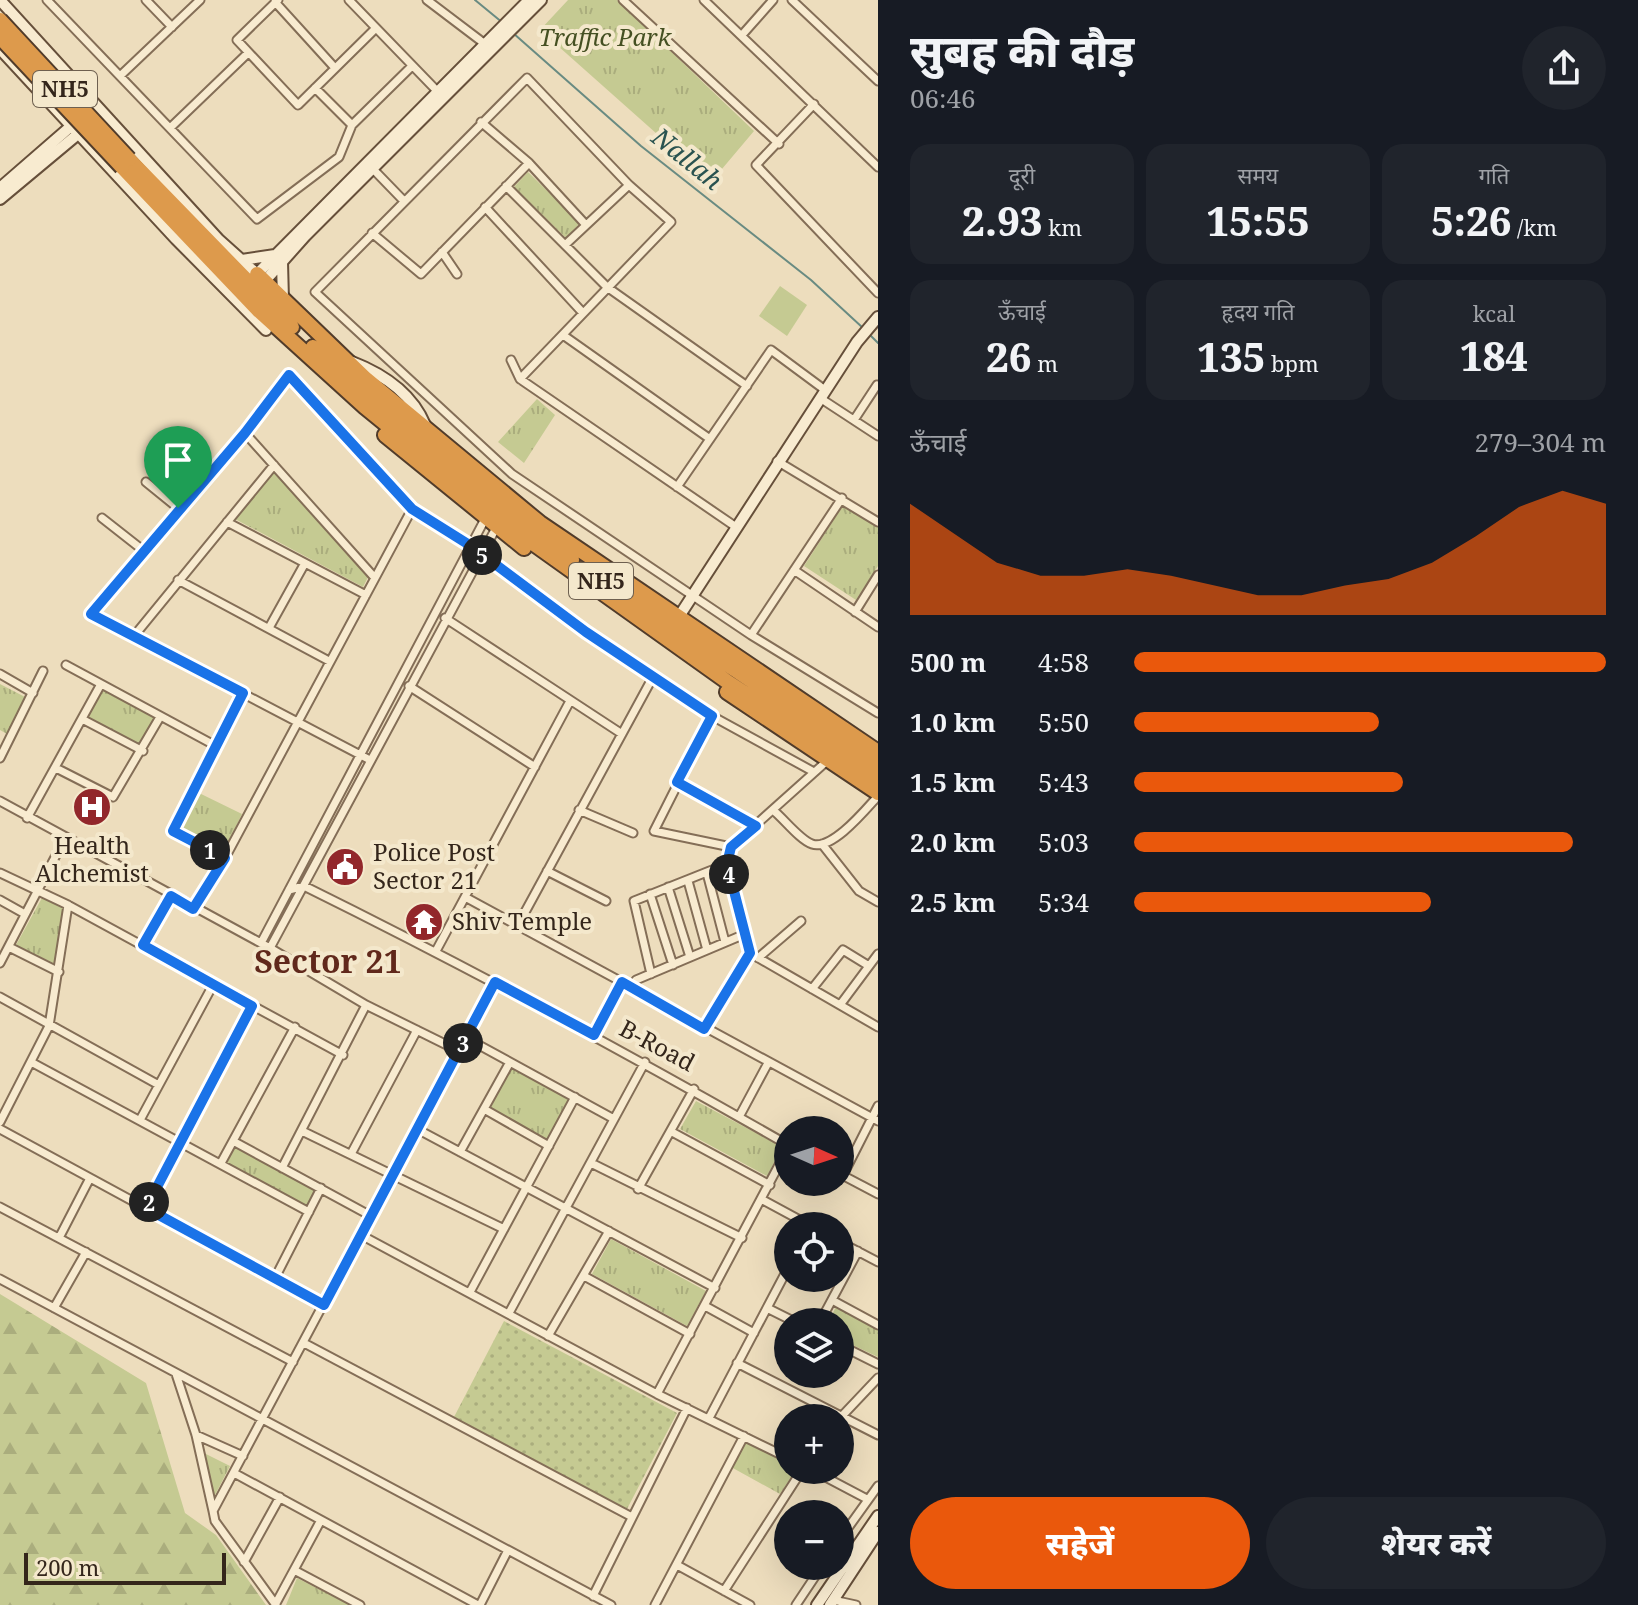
<!DOCTYPE html>
<html lang="hi">
<meta charset="utf-8">
<style>
:root{--surface:#171b24;--page:#20242c;--text:#f1f3f6;--muted:#9ea1a6;--accent:#ea580c}
body{margin:0;font-family:"Noto Serif","Noto Sans Devanagari",serif;background:var(--page);color:var(--text);height:100vh;display:flex;flex-direction:column;font-size:30px;white-space:nowrap}
*{box-sizing:border-box;margin:0}
p{font-size:26px;color:var(--muted)}
.icon{flex:none;width:44px;height:44px;fill:none;stroke:currentColor;stroke-width:2;stroke-linecap:round;stroke-linejoin:round}
.map{position:relative;flex:1;overflow:hidden}
.side{display:flex;flex-direction:column;background:var(--surface);width:760px}
.side>*{flex:none}
.needle{width:52px;rotate:93deg}
.fabs{position:absolute;left:774px;top:1116px;display:grid;gap:16px}
.fabs a{display:grid;place-items:center;width:80px;height:80px;border-radius:50%;background:var(--surface);box-shadow:0 8px 32px #0002;font-size:40px}
.scale{position:absolute;left:24px;bottom:20px;width:202px;box-sizing:border-box;padding-left:8px;border:4px solid #34261b;border-top:0;font-size:22px;line-height:28px;white-space:nowrap;color:#34261b;-webkit-text-stroke:6px #f4e8cc;paint-order:stroke}
.pin{position:absolute;display:grid;place-items:center;width:68px;height:68px;color:#fff;margin:-82px -34px;border-radius:50% 50% 50% 0;rotate:-45deg;box-shadow:0 0 8px #0007}
.pin .icon{rotate:45deg}
.km{position:absolute;width:40px;height:40px;margin:-20px;border-radius:50%;background:#222;color:#fff;font-size:22px;line-height:40px;text-align:center}
.round{display:grid;place-items:center;flex:none;width:84px;height:84px;border-radius:42px;background:var(--page)}
.head{display:flex;align-items:center;justify-content:space-between;height:136px;padding:0 32px}
h1{font-size:44px;font-weight:800;line-height:60px}
.stats{display:grid;grid-template-columns:repeat(3,1fr);gap:12px;height:136px;padding:8px 32px}
.stats div{display:grid;align-content:center;border-radius:20px;background:var(--page);text-align:center}
.stats b{font-size:40px;font-weight:800}
.stats small{font-size:22px;font-weight:400}
.stats p{font-size:22px}
.chart{height:224px;padding:16px 32px}
.chart p{display:flex;justify-content:space-between}
.chart svg{width:100%;height:144px;margin-top:8px;fill:var(--accent);opacity:.7}
.button{display:flex;gap:16px;margin-top:auto;padding:16px 32px}
.button a{flex:1;height:92px;border-radius:48px;background:var(--accent);color:#fff;font-size:32px;font-weight:800;line-height:92px;text-align:center}
.button a+a{background:var(--page);color:var(--text)}
ul{padding:0 32px;list-style:none;font-size:26px}
li{display:grid;grid-template-columns:128px 96px 1fr;align-items:center;height:60px}
li i{height:20px;border-radius:10px;background:var(--accent)}
main{display:flex;flex:1;min-height:0}
.map>svg:first-child{display:block}
</style>
<main>
<div class="map">
<svg width="878" height="1605" viewBox="0 0 878 1605">
<defs>
<pattern id="grass-dots" width="8" height="8" patternUnits="userSpaceOnUse" patternTransform="scale(2)"><rect width="8" height="8" fill="#c5ca92"/><path d="M2 2h.1M6 6h.1" fill="none" stroke="#aaad7d" stroke-width="1.8" stroke-linecap="round"/></pattern>
<pattern id="forest-firs" width="22" height="20" patternUnits="userSpaceOnUse" patternTransform="scale(2)"><rect width="22" height="20" fill="#c5ca92"/><path d="M5 1l3.5 6h-7zM16 11l3.5 6h-7z" fill="#aaad7d"/></pattern>
<pattern id="park-tufts" width="24" height="20" patternUnits="userSpaceOnUse" patternTransform="scale(2)"><rect width="24" height="20" fill="#c5ca92"/><path d="M3 7l-1-3M5 7V3M7 7l1-3M15 17l-1-3M17 17v-4M19 17l1-3" fill="none" stroke="#aaad7d"/></pattern>
</defs>
<rect width="100%" height="100%" fill="#edddbd"/>
<!-- grass -->
<path fill="url(#grass-dots)" d="M504,1321L677,1413L627,1509L454,1417Z"/>
<!-- forest -->
<path fill="url(#forest-firs)" d="M0,1294L146,1383L185,1513L216,1535L266,1605H0Z"/>
<!-- park -->
<path fill="url(#park-tufts)" d="M568,0H617L754,131L711,182L540,30Z
M528,172L580,223L566,238L514,187Z
M537,399L555,415L524,463L498,442Z
M275,471L368,577L363,587L235,519Z
M844,504L878,526V566L856,600L804,566Z
M0,684L25,697L7,734L0,730Z
M101,689L156,718L141,746L86,717Z
M197,792L242,814L225,849L180,827Z
M43,896L64,908L57,965L16,945Z
M511,1066L570,1100L547,1140L488,1107Z
M696,1101L782,1147L767,1176L680,1129Z
M235,1145L316,1189L307,1206L226,1162Z
M611,1239L706,1291L687,1326L592,1274Z
M836,1307L878,1330V1357L840,1339V1322H828Z
M746,1441L788,1461V1470H796L780,1494L731,1467Z
M202,1452L230,1466L214,1497Z
M297,1578L350,1605H286Z"/>
<!-- pitch -->
<path fill="#c5ca92" d="M780,286L807,305L787,336L759,316Z"/>
<g fill="none" stroke-linecap="round" stroke-linejoin="round">
<!-- stream -->
<path stroke="#698b82" stroke-width="2" d="M475,0L503,23
M513,33L641,146L811,280L863,328
M870,335L878,343"/>
<!-- street casing -->
<g stroke="#846e57" stroke-width="11">
<path id="street" d="M47,0L257,219L339,157L352,125L412,66
M146,0L172,27
M278,0L237,40L298,105L376,28
M349,0L440,94
M427,0L485,44
M623,0L779,144
M704,0L878,167
M792,0L878,81
M275,2L335,68
M742,35L773,0
M120,76L200,0
M315,88L352,125
M814,104L756,165L878,293
M481,122L529,163L586,225
M170,128L248,53
M371,167L403,200
M506,186L607,287L747,386
M485,207L583,313
M372,233L421,274L529,163
M565,245L629,185
M442,252L457,274
M563,335L710,439
M511,360L520,379L736,527
M520,379L671,222L629,185L527,78L315,292L512,474L751,635L878,713
M820,398L878,436
M854,420L877,385
M245,433L375,578
M777,461L878,522
M146,482L178,508
M677,487L771,350L825,390
M102,518L144,551
M227,522L366,595
M794,570L878,627
M178,580L329,661
M855,612L878,575
M445,618L622,734
M270,626L305,563
M751,635L842,498
M134,636L274,465
M66,665L216,746
M0,674L33,693
M409,686L535,767
M712,716L654,831L731,847
M82,719L143,751
M0,758L43,671
M370,760L91,614L245,433L289,375L412,509L471,546L586,632L712,716L814,772
M56,768L113,797L160,717
M677,782L756,826
M0,801L270,948L366,1005L459,1051
M579,810L633,833
M773,810C784,819 800,840 812,844C832,851 866,809 878,796
M27,818L101,684
M822,844L859,891L878,902
M225,858L173,831L243,693
M547,871L606,901
M0,873L68,905L343,1055
M707,873L725,942
M688,881L707,950
M668,887L690,957
M289,890L304,886C468,967 629,1054 788,1145
M650,894L673,965
M465,897L878,1121
M0,900L25,914
M193,909L225,858L412,509
M518,925L654,675
M261,943L485,519
M143,945L171,896
M9,947L59,972
M270,948L496,528
M436,951L570,701
M750,953L878,1027
M758,958L801,921
M0,963L65,838
M651,974L634,901L727,864
M636,980L745,934
M812,989L843,950L869,966
M0,997L157,1084
M840,1005L878,954
M704,1029L750,953L727,864L731,847L827,761
M594,1035L622,982
M466,1038L614,1119
M31,1062L309,1212
M484,1109L549,1146
M739,1117L768,1063
M140,1120L214,983
M0,1122L49,1026L68,905
M0,1129L324,1305
M417,1129L715,1288
M302,1131L504,1229
M672,1132L770,1185
M233,1141L371,1216
M460,1152L510,1062
M351,1154L417,1030
M221,1163L295,1027
M591,1163L742,1238
M282,1168L366,1005
M842,1175L878,1194
M843,1175L878,1106
M638,1189L694,1089
M763,1200L811,1226
M0,1207L293,1362
M146,1208L252,1006
M361,1235L657,1394L788,1458
M59,1238L90,1178
M840,1242L878,1262
M584,1276L690,1334
M275,1278L321,1188
M0,1279L611,1605
M470,1292L575,1097
M832,1300L878,1325
M705,1306L754,1333
M54,1308L86,1252
M767,1308L795,1322
M509,1313L645,1062
M820,1322L858,1251
M548,1336L609,1231
M304,1343L632,1517
M840,1345L878,1364
M737,1363L878,1435
M176,1374L196,1435L213,1511
M657,1394L788,1148
M842,1416L878,1378
M709,1418L788,1268
M196,1435L243,1456
M812,1470L867,1499
M234,1473L478,1605
M840,1539L878,1486
M244,1562L280,1497
M677,1565L750,1605
M294,1570L360,1605
M724,1591L802,1470
M593,1596L687,1408
M833,1600L856,1605
M275,1605L321,1520
M276,1605L215,1521L213,1511L495,982
M480,1605L507,1552
M655,1605L744,1436
M796,1605L822,1566"/>
</g>
<!-- secondary casing -->
<g stroke="#664f3a" stroke-width="14">
<path id="secondary" d="M0,0L219,240L257,274L529,0
M0,49L176,239L266,330
M0,188L77,121
M0,199L84,129
M242,260L275,255
M282,262L283,300
M265,281L305,236L541,0
M352,362C383,374 412,394 425,425
M678,618L857,342L878,317
M817,1605L878,1516
M830,1605L878,1532"/>
</g>
<!-- highway casing -->
<g stroke="#513c2b" stroke-width="18">
<path id="highway" d="M129,159L292,327
M122,167L258,310L365,407L527,539L729,683L878,779
M257,274L366,379L540,523L878,752
M313,347L442,456L572,560
M385,435L524,548
M602,581L878,765
M727,692L878,793"/>
</g>
<!-- street -->
<use href="#street" stroke="#f8ebd0" stroke-width="7"/>
<!-- secondary -->
<use href="#secondary" stroke="#f8ebd0" stroke-width="10"/>
<!-- highway -->
<use href="#highway" stroke="#dd9a4c" stroke-width="14"/>
<!-- highway-bridge casing -->
<g stroke="#513c2b" stroke-width="18" stroke-linecap="butt">
<path id="highway-bridge" d="M0,20L129,159
M0,37L122,167"/>
</g>
<!-- highway-bridge -->
<use href="#highway-bridge" stroke="#dd9a4c" stroke-width="14"/>
</g>
<g fill="none" stroke-linecap="round" stroke-linejoin="round">
<!-- route casing -->
<g stroke="#fff" stroke-width="16">
<path id="route" d="M289,375L412,509L471,546L586,632L712,716L677,782L756,826L731,847L727,864L750,953L704,1029L622,982L594,1035L495,982L324,1305L146,1208L252,1006L143,945L171,896L193,909L225,858L173,831L243,693L91,614L245,433Z"/>
</g>
<!-- route -->
<use href="#route" stroke="#1a73e8" stroke-width="10"/>
</g>
<!-- icons -->
<defs>
<g id="hospital-disc" transform="scale(2)"><circle r="9.5" fill="#92272b" stroke="#f4e8cc"/><path d="M-5-5h3v3.5h4V-5h3V5h-3V1.5h-4V5h-3Z" fill="#fff"/></g>
<g id="civic-disc" transform="scale(2)"><circle r="9.5" fill="#92272b" stroke="#f4e8cc"/><path d="M-.6-6.5H3V-4.5H.6V-3L4-1V1h2V6H-6V1h2V-1L-.6-3ZM-1.2 2.5V6h2.4V2.5Z" fill="#fff"/></g>
<g id="temple-disc" transform="scale(2)"><circle r="9.5" fill="#92272b" stroke="#f4e8cc"/><path d="M0-6L5-2H3V0L6.5 2.5H4V6H1.5V3h-3V6H-4V2.5H-6.5L-3 0V-2H-5Z" fill="#fff"/></g>
</defs>
<g fill-rule="evenodd">
<use href="#hospital-disc" x="92" y="807"/>
<use href="#civic-disc" x="345" y="867"/>
<use href="#temple-disc" x="424" y="922"/>
</g>
<g text-anchor="middle" stroke-width="8" stroke-linejoin="round" paint-order="stroke">
<!-- shield labels -->
<g fill="#f4e8cc" stroke="#6e6050" stroke-width="2">
<rect x="33" y="71" width="64" height="36" rx="6"/>
<rect x="569" y="563" width="64" height="36" rx="6"/>
</g>
<g font-size="22" font-weight="bold" fill="#34261b">
<text x="65" y="97">NH5</text>
<text x="601" y="589">NH5</text>
</g>
<!-- park labels -->
<g font-size="24" font-style="italic" fill="#455022" stroke="#f4e8cc">
<text x="605" y="46">Traffic Park</text>
</g>
<!-- poi labels -->
<g font-size="24" fill="#34261b" stroke="#f4e8cc" text-anchor="start">
<text x="92" y="854" text-anchor="middle">Health<tspan x="92" dy="28">Alchemist</tspan></text>
<text x="373" y="861">Police Post<tspan x="373" dy="28">Sector 21</tspan></text>
<text x="452" y="930">Shiv Temple</text>
</g>
<!-- street labels -->
<g font-size="24" fill="#34261b" stroke="#f4e8cc">
<text transform="translate(657 1046) rotate(28)" y="8">B-Road</text>
</g>
<!-- water labels -->
<g font-size="26" font-style="italic" fill="#2a5350" stroke="#f4e8cc">
<text transform="translate(687 159) rotate(39)" y="9">Nallah</text>
</g>
<!-- district labels -->
<g font-size="32" font-weight="bold" fill="#60281b" stroke="#f4e8cc">
<text x="328" y="973">Sector 21</text>
</g>
</g>
</svg>
<div class="fabs">
<a><svg class="needle" viewBox="-14 -14 28 28"><path d="M0-13l5 13h-10z" fill="#e53935"/><path d="M0 13l5-13h-10z" fill="#9ea1a6"/></svg></a>
<a><svg class="icon" aria-label="locate" viewBox="0 0 24 24"><circle cx="12" cy="12" r="6"/><path d="M12 2v4M12 18v4M2 12h4M18 12h4"/></svg></a>
<a><svg class="icon" aria-label="layers" viewBox="0 0 24 24"><path d="M12 4l9 5-9 5-9-5zM3 14l9 5 9-5"/></svg></a>
<a>+</a>
<a>−</a>
</div>
<div class="scale">200 m</div>
<div class="pin" style="left:178px;top:508px;background:#1e9e55"><svg class="icon" aria-label="arrive" viewBox="0 0 24 24"><path d="M6 21V4h12l-3 4 3 4H6"/></svg></div>
<b class="km" style="left:210px;top:850px">1</b>
<b class="km" style="left:149px;top:1202px">2</b>
<b class="km" style="left:463px;top:1043px">3</b>
<b class="km" style="left:729px;top:874px">4</b>
<b class="km" style="left:482px;top:555px">5</b>
</div>
<section class="side">
<div class="head"><div><h1>सुबह की दौड़</h1><p>06:46</p></div><a class="round"><svg class="icon" aria-label="share" viewBox="0 0 24 24"><path d="M12 15V3M7 8l5-5 5 5M5 13v7h14v-7"/></svg></a></div>
<div class="stats">
<div><p>दूरी</p><b>2.93<small> km</small></b></div>
<div><p>समय</p><b>15:55</b></div>
<div><p>गति</p><b>5:26<small> /km</small></b></div>
</div>
<div class="stats">
<div><p>ऊँचाई</p><b>26<small> m</small></b></div>
<div><p>हृदय गति</p><b>135<small> bpm</small></b></div>
<div><p>kcal</p><b>184</b></div>
</div>
<div class="chart"><p><span>ऊँचाई</span>279–304 m</p>
<svg viewBox="0 0 160 44" preserveAspectRatio="none"><path d="M0 44V10L10 19L20 28L30 32L40 32L50 30L60 32L70 35L80 38L90 38L100 35L110 33L120 28L130 20L140 11L150 6L160 10V44z"/></svg>
</div>
<ul>
<li><b>500 m</b>4:58<i style="width:100%"></i></li>
<li><b>1.0 km</b>5:50<i style="width:52%"></i></li>
<li><b>1.5 km</b>5:43<i style="width:57%"></i></li>
<li><b>2.0 km</b>5:03<i style="width:93%"></i></li>
<li><b>2.5 km</b>5:34<i style="width:63%"></i></li>
</ul>
<div class="button"><a>सहेजें</a><a>शेयर करें</a></div>
</section>
</main>
